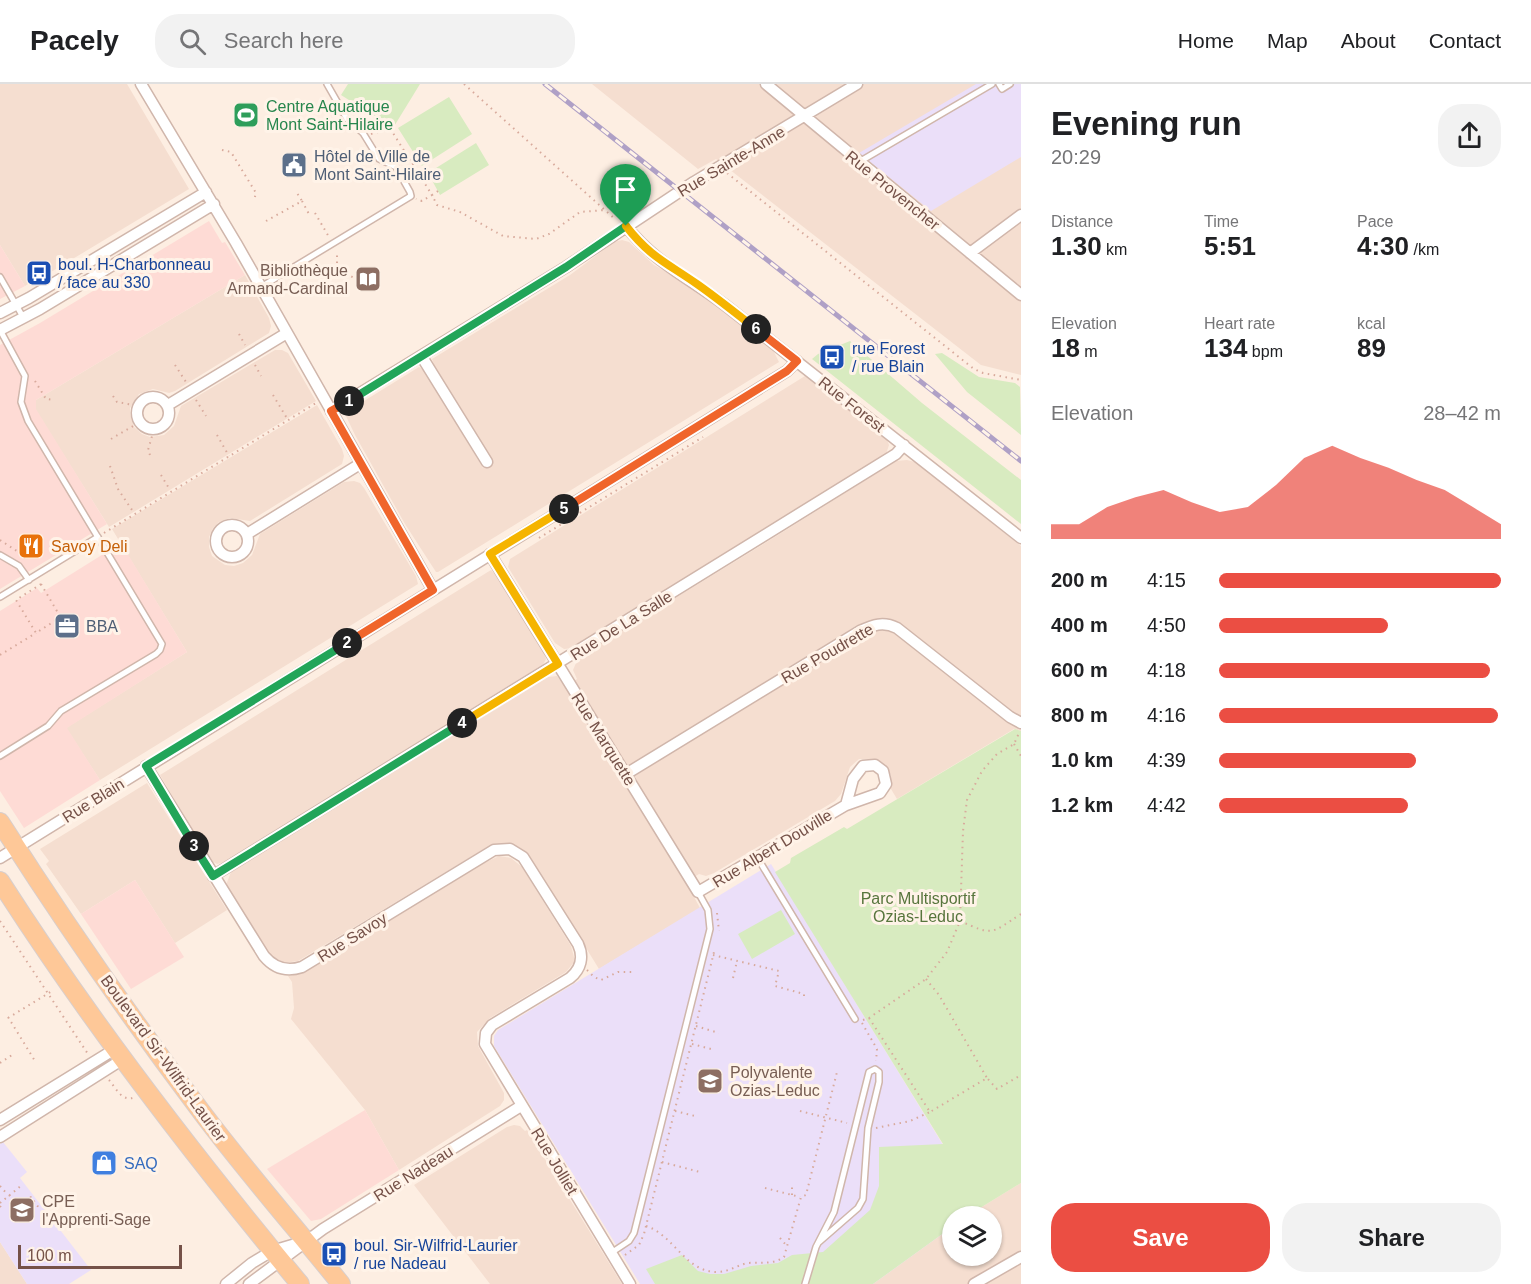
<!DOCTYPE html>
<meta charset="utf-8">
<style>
:root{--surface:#fff;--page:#f2f2f2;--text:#202124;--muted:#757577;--line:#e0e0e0;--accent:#eb4e43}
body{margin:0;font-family:Helvetica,sans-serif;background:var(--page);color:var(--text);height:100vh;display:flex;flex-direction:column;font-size:22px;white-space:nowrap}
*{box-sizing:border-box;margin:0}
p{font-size:20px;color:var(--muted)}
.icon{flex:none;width:33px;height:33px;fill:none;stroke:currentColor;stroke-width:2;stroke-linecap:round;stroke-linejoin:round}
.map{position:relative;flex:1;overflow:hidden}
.details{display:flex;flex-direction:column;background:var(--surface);width:510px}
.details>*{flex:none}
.fabs{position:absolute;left:942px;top:1122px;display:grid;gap:12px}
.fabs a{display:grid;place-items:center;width:60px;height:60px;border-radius:50%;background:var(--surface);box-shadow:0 2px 4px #0004;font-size:30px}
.scale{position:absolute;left:18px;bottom:15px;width:164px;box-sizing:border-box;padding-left:6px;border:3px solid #755148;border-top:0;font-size:16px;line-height:21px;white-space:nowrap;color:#755148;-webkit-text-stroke:4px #fff3e8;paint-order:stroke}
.pin{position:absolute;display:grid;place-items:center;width:51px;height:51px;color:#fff;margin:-62px -26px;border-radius:50% 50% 50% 0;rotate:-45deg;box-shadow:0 0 6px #0007}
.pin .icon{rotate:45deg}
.km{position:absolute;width:30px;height:30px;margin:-15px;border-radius:50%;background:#222;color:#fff;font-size:16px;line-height:30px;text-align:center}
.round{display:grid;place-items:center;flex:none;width:63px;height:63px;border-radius:24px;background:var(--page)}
.headline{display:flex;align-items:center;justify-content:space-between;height:102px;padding:0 30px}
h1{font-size:33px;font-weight:700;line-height:45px}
.stats{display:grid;grid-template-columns:repeat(3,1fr);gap:9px;height:102px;padding:6px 30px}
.stats div{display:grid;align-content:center}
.stats b{font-size:26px;font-weight:700}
.stats small{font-size:16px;font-weight:400}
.stats p{font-size:16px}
.chart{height:168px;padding:12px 30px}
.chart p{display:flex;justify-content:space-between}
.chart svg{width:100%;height:108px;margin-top:6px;fill:var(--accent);opacity:.7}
.action{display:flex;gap:12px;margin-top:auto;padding:12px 30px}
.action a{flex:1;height:69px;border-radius:24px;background:var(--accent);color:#fff;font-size:24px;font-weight:700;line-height:69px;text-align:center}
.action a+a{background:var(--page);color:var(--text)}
ul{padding:0 30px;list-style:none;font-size:20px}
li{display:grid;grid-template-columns:96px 72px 1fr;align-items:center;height:45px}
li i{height:15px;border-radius:8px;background:var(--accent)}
header{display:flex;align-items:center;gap:36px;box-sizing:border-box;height:84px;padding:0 30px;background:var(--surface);border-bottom:2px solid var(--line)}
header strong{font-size:28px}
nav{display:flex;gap:33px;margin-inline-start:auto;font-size:21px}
.search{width:420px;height:54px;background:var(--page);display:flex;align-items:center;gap:15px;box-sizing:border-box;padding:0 21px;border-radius:24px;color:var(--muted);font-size:22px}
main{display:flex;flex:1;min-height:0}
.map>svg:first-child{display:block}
</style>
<header>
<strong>Pacely</strong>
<div class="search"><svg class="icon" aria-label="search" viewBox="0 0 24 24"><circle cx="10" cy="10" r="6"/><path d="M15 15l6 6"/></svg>Search here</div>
<nav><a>Home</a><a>Map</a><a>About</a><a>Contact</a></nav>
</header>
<main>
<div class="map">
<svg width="1021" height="1200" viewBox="0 0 1021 1200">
<rect width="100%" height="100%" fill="#fdeee2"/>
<!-- residential -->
<path fill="#f5ded0" d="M0,0H127L189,105L46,191L44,190L25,202L0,161Z
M592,0H1021V291L981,281L716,75L698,85Z
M622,156L629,158L654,181L686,199L720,225L774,268L779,278L438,488H436L405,440L355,351L346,332L351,325L419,283L424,286L483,384L493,378L434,281L432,275L570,191L614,158Z
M245,191L269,234L271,242L269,249L175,307L169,309L153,305L139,310L130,324V330L134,343L142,350L150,353L164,351L174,342L181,322L275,266H282L288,269L316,317L109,443L35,325L36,316Z
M805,292L886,353L889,361L886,370L869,383L713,476V478L573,564L564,565L555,559L508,483L510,475Z
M317,321L342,365L344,372L342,380L250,437L230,434L219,438L213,444L209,453V463L212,472L225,481L234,482L243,479L252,471L260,450L344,398L354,397L360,399L364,404L416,492L418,500L100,696L66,644L187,568L112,445Z
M907,376L915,378L1021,462V647L1014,645L897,715L891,705V692L886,681L875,675H859L850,683L841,710L835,717L714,789L706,792L699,790L686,798L700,824L599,885L530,773L519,763L505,759L487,763L298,877L284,879L270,871L226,801L231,788L548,593L557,592L565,603L577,595L573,586L576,579L582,571L762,461L896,377Z
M491,486L499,494L544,568L546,575L542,583L228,777L217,780L210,776L160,691Z
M147,699L227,826L175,859L135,796L81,830L46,780L49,777L40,765Z
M499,772L511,774L522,783L571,862L575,877L566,888L490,934L477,948L478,962L504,1009V1016L500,1022L399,1086L365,1026L291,935L294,924L292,898L288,892L299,890L310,885L478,782Z
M514,1041L520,1042L525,1047L527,1046L622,1200H490L414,1101L507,1043Z
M1021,1099V1200H873L952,1143V1172H992V1132H967Z
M0,1158L27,1200H0Z"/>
<!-- commercial -->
<path fill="#fedbd5" d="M209,137L222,159L225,158L245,191L36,316V325L107,440L0,505V261L40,239Z
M0,161L25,202L0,215Z
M121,459L187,568L67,644L100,696L24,744L0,707V527L37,504L41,509Z
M135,796L184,873L131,905L81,830Z
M365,1026L399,1086L321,1135L311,1137L267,1085Z"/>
<!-- education -->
<path fill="#ebdff9" d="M976,0H1021V73L931,127L859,69Z
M771,780L981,1123L967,1132H952V1143L873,1200H640L494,962V952L498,946Z
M3,1058L27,1088L20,1094L91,1186L69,1200H27L0,1158V1060Z"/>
<!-- green -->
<path fill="#d8ebc0" d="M348,0H420L393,44L341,11Z
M449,13L472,50L422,82L398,44Z
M476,59L489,81L440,111L428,89Z
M850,257L922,319L1021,396V440L812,275L818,270Z
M942,269L979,293L1015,299L1020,303L1021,351L967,308L935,270Z
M1015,645L1021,647V1099L967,1132H952V1143L873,1200H655L646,1185L682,1171L698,1187L710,1190H724L751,1182L778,1179L792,1171L823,1168L870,1126L879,1102V1063L943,1060L775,788L790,779L791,774L844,743L847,745Z
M781,826L795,850L752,875L738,850Z"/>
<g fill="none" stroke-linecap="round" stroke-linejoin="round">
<!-- service casing -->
<g stroke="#d0b6ab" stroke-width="8">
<path id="service" d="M999,0L1002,5L1010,0
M859,78L992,0
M0,193L23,233
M261,203L411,112L410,108L396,83L379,75L363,49L347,35L327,0
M0,246L25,292L21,318L28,337L162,560L160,566L156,570L61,627L48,642L0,672
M0,471L19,482L29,496
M0,513L98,453
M757,773L855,935
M611,1169L629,1157L634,1149L710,845L708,826L698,808
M805,1200L816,1163L834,1128L869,988L875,985L879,988V998L868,1044L863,1115L858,1124L819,1158"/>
</g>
<!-- minor casing -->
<g stroke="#d0b6ab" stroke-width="13">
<path id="minor" d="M141,0L236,159L433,506
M766,0L1021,211
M626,142C655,179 688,193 725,221L1021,454
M970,169L1021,131
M0,229L29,214L206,108
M0,246L40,225L214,120
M422,273L487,378
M137 329a16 16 0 1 1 32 0a16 16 0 1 1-32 0Z
M168,321L287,249
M331,327L566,183L694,98L857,0
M216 457a16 16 0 1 1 32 0a16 16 0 1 1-32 0Z
M247,450L360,380
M490,470L698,808L846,721L880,709L886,700L883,687L875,681L863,682L853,695L846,721
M146,682L264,872C274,884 287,888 302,883L494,766L510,765L523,773L578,860C584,873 581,885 570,894L492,941L486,949L485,960L630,1200
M626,690L860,547C873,541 883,537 897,544L1010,633L1021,639
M0,774L787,287L797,277
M213,792L896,370L904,361
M0,1036L115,965
M0,1053L123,975
M226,1200L252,1179L272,1167L299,1159
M249,1200L323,1145L521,1022
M974,1200L1021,1173"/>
</g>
<!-- primary casing -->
<g stroke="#d8cecc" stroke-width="20">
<path id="primary" d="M0,738C63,837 130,933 200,1026C245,1086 294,1142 341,1200
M0,797C90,938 193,1071 300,1200"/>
</g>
<!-- path -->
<path stroke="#d8aa9c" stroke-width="2" stroke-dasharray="1.5 4.5" stroke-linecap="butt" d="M464,0L616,136
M371,50L385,46L393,49L432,111L422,117L416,115
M222,66L231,68L256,109L254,116
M412,80L419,77
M727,89L974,285L983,289L1021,296
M438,107L432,111L437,121L460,128L503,152L536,155L549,150L580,128L605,126
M302,117L310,132
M315,129L329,153
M266,137L302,117L297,109
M336,183L357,196
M303,187L315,193L330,190L337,181V167
M239,250L245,261
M175,281L186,298
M255,281L261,292
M35,297L46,315L54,316
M273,311L288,336
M113,312L117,318L139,322
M196,316L206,332
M217,351L229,372
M111,355L140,338
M150,371L148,366L154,345
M110,382L118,405L134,429
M161,391L170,406
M104,449L316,319
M539,454L703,353
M0,456L23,471L27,477
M23,471L30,467
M41,500L16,516L36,549L61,533
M41,500L64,539
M0,571L36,549
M1014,660L1021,672
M717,829L719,847
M0,837L88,970
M960,837C994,852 990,850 1021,830
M713,871L779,887L775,902L804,910V912
M587,886L594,893L601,896L618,888H633
M733,894L737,877
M926,895L939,911L987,994
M8,933L35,977
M8,934L52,907
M869,934L930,1028L987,994L997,1005L1021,991
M863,936L869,934L926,895L947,868L960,837L963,747L967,716L982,687L997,670L1014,660L1019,649
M862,939L877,965L876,977
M696,942L719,949
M692,960L715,966
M0,979L12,971
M109,996C116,1004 122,1019 135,1013
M675,1027L695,1032
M800,1027L847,1039
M876,1044L910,1037L930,1028
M662,1078L700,1088
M0,1102L8,1111
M765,1104L800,1113
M9,1111L18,1123L31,1113L39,1124
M792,1111V1100
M0,1119L22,1101
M0,1122L3,1126
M18,1123L23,1131
M646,1142C674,1151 685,1188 717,1188C729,1188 737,1181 748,1179C761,1178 773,1181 784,1173L801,1113L806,1111L837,988
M780,1154L786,1161
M625,1171L639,1161L644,1150L715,864"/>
<!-- service -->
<use href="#service" stroke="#fff" stroke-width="5"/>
<!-- minor -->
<use href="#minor" stroke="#fff" stroke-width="10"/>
<!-- primary -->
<use href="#primary" stroke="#fec898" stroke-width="18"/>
<!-- rail casing -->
<g stroke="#afa0c6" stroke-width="5">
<path id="rail" d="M545,0L1021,377"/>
</g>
<!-- rail -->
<use href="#rail" stroke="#fff3e8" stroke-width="3" stroke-dasharray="9" stroke-linecap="butt"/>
</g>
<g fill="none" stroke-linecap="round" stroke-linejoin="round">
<!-- split-1 casing -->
<g stroke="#fff" stroke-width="12">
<path id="split-1" d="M349,317L566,183L626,142"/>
</g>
<!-- split-2 casing -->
<g stroke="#fff" stroke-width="12">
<path id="split-2" d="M347,559L433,506L331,327L349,317"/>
</g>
<!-- split-3 casing -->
<g stroke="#fff" stroke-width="12">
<path id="split-3" d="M194,762L146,682L347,559"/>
</g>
<!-- split-4 casing -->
<g stroke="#fff" stroke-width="12">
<path id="split-4" d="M194,762L213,792L462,639"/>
</g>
<!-- split-5 casing -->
<g stroke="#fff" stroke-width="12">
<path id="split-5" d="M462,639L558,580L490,470L564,425"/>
</g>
<!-- split-6 casing -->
<g stroke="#fff" stroke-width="12">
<path id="split-6" d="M564,425L787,287L797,277L756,245"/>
</g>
<!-- split-7 casing -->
<g stroke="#fff" stroke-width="12">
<path id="split-7" d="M626,142C650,173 667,179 697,200C717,214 737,230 756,245"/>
</g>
<!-- split-1 -->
<use href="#split-1" stroke="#22a559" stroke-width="8"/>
<!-- split-2 -->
<use href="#split-2" stroke="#f0652b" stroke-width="8"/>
<!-- split-3 -->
<use href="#split-3" stroke="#22a559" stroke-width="8"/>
<!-- split-4 -->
<use href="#split-4" stroke="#22a559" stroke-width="8"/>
<!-- split-5 -->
<use href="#split-5" stroke="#f5b400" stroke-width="8"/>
<!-- split-6 -->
<use href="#split-6" stroke="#f0652b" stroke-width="8"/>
<!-- split-7 -->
<use href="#split-7" stroke="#f5b400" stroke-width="8"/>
</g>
<!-- icons -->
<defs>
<g id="stadium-square" transform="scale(1.35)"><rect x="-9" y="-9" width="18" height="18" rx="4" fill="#2e9e5b" stroke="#fff3e8"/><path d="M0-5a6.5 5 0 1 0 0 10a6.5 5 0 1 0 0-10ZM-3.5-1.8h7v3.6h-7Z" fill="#fff"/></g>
<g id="civic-square" transform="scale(1.35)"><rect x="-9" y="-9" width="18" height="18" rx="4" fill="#5c6f8a" stroke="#fff3e8"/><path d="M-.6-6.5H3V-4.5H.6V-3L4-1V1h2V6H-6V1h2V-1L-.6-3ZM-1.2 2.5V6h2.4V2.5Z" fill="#fff"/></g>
<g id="bus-square" transform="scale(1.35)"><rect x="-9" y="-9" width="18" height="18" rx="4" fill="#1a4fb4" stroke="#fff3e8"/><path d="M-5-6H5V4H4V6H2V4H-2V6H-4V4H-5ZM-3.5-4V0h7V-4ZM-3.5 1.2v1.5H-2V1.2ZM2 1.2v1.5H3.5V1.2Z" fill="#fff"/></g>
<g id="library-square" transform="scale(1.35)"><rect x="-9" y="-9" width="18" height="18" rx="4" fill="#8d6e63" stroke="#fff3e8"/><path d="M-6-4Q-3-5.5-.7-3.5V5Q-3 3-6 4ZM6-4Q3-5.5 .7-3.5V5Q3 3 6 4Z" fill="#fff"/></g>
<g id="restaurant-square" transform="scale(1.35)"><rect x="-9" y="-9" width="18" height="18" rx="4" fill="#e8710a" stroke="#fff3e8"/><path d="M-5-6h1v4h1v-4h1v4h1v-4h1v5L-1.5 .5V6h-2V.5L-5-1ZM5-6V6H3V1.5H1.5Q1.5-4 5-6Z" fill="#fff"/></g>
<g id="office-square" transform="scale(1.35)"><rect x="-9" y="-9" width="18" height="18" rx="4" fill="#5c6f8a" stroke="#fff3e8"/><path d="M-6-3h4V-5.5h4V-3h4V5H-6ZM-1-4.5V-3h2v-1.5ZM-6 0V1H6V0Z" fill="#fff"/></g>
<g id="school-square" transform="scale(1.35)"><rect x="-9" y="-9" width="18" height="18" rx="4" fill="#8d6e63" stroke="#fff3e8"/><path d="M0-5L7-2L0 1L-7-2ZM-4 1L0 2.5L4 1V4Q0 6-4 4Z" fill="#fff"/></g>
<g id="shop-square" transform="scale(1.35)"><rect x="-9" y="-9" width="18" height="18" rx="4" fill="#3f7fe0" stroke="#fff3e8"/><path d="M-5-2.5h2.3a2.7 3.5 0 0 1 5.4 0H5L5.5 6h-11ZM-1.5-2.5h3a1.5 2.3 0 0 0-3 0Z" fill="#fff"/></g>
</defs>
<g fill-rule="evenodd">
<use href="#stadium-square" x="246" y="31"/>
<use href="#civic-square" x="294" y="81"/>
<use href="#bus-square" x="39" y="189"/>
<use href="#library-square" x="368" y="195"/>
<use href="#bus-square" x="832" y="273"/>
<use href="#restaurant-square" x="31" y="462"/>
<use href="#office-square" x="67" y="542"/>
<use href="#school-square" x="710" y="997"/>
<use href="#shop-square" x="104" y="1079"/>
<use href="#school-square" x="22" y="1126"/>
<use href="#bus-square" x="334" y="1170"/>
</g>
<g text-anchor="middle" stroke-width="6" stroke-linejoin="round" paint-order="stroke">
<!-- leisure labels -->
<g font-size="16" fill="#27864d" stroke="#fff3e8" text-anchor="start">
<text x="266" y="28">Centre Aquatique<tspan x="266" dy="18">Mont Saint-Hilaire</tspan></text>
</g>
<!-- service labels -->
<g font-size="16" fill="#4e5e75" stroke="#fff3e8" text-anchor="start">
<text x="314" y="78">Hôtel de Ville de<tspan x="314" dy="18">Mont Saint-Hilaire</tspan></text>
<text x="86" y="548">BBA</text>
</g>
<!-- street labels -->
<g font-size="16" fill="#755148" stroke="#fff3e8">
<text transform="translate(731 77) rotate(-31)" y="6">Rue Sainte-Anne</text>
<text transform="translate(893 106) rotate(39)" y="6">Rue Provencher</text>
<text transform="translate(852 320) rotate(38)" y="6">Rue Forest</text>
<text transform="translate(621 541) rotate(-32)" y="6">Rue De La Salle</text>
<text transform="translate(827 569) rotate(-30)" y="6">Rue Poudrette</text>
<text transform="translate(604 655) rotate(58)" y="6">Rue Marquette</text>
<text transform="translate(93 716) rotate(-32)" y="6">Rue Blain</text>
<text transform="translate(772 764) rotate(-31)" y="6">Rue Albert Douville</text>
<text transform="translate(352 853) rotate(-32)" y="6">Rue Savoy</text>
<text transform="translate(164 974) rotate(54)" y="6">Boulevard Sir-Wilfrid-Laurier</text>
<text transform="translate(555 1077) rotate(59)" y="6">Rue Jolliet</text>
<text transform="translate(413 1089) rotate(-32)" y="6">Rue Nadeau</text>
</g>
<!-- transit labels -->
<g font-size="16" fill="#164399" stroke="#fff3e8" text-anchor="start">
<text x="58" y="186">boul. H-Charbonneau<tspan x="58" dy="18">/ face au 330</tspan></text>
<text x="852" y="270">rue Forest<tspan x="852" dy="18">/ rue Blain</tspan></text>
<text x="354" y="1167">boul. Sir-Wilfrid-Laurier<tspan x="354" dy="18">/ rue Nadeau</tspan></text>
</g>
<!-- education labels -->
<g font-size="16" fill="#785e54" stroke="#fff3e8" text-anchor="start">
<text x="348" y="192" text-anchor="end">Bibliothèque<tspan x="348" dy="18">Armand-Cardinal</tspan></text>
<text x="730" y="994">Polyvalente<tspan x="730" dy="18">Ozias-Leduc</tspan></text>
<text x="42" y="1123">CPE<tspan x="42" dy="18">l'Apprenti-Sage</tspan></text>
</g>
<!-- food labels -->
<g font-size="16" fill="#c56008" stroke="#fff3e8" text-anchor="start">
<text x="51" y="468">Savoy Deli</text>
</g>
<!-- park labels -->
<g font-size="16" fill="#57753c" stroke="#fff3e8">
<text x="918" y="820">Parc Multisportif<tspan x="918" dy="18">Ozias-Leduc</tspan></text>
</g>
<!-- shop labels -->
<g font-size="16" fill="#366cbe" stroke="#fff3e8" text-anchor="start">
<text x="124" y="1085">SAQ</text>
</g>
</g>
</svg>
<div class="fabs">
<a><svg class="icon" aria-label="layers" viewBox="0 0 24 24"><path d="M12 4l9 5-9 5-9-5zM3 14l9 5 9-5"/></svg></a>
</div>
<div class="scale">100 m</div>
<div class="pin" style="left:626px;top:142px;background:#1e9e55"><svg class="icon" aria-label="arrive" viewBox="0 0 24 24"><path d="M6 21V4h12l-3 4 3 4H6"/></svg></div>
<b class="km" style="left:349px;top:317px">1</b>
<b class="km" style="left:347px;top:559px">2</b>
<b class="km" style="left:194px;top:762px">3</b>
<b class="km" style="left:462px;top:639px">4</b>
<b class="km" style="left:564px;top:425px">5</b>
<b class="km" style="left:756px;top:245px">6</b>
</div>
<section class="details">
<div class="headline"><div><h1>Evening run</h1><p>20:29</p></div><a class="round"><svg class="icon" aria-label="share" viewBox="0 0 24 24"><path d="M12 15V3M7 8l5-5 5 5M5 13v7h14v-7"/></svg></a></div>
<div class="stats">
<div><p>Distance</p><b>1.30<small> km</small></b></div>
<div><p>Time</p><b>5:51</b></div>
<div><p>Pace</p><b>4:30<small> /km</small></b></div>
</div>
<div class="stats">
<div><p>Elevation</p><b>18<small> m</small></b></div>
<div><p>Heart rate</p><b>134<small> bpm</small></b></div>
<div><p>kcal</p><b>89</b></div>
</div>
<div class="chart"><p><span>Elevation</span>28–42 m</p>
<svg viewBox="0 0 160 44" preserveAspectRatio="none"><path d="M0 44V38L10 38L20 31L30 27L40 24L50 29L60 33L70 31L80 22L90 11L100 6L110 11L120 15L130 20L140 24L150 31L160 38V44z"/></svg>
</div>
<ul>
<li><b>200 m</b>4:15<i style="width:100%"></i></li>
<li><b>400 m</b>4:50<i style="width:60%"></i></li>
<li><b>600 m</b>4:18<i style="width:96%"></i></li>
<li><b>800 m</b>4:16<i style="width:99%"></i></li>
<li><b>1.0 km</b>4:39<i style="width:70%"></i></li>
<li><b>1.2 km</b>4:42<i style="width:67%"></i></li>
</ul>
<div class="action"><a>Save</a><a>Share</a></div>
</section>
</main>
